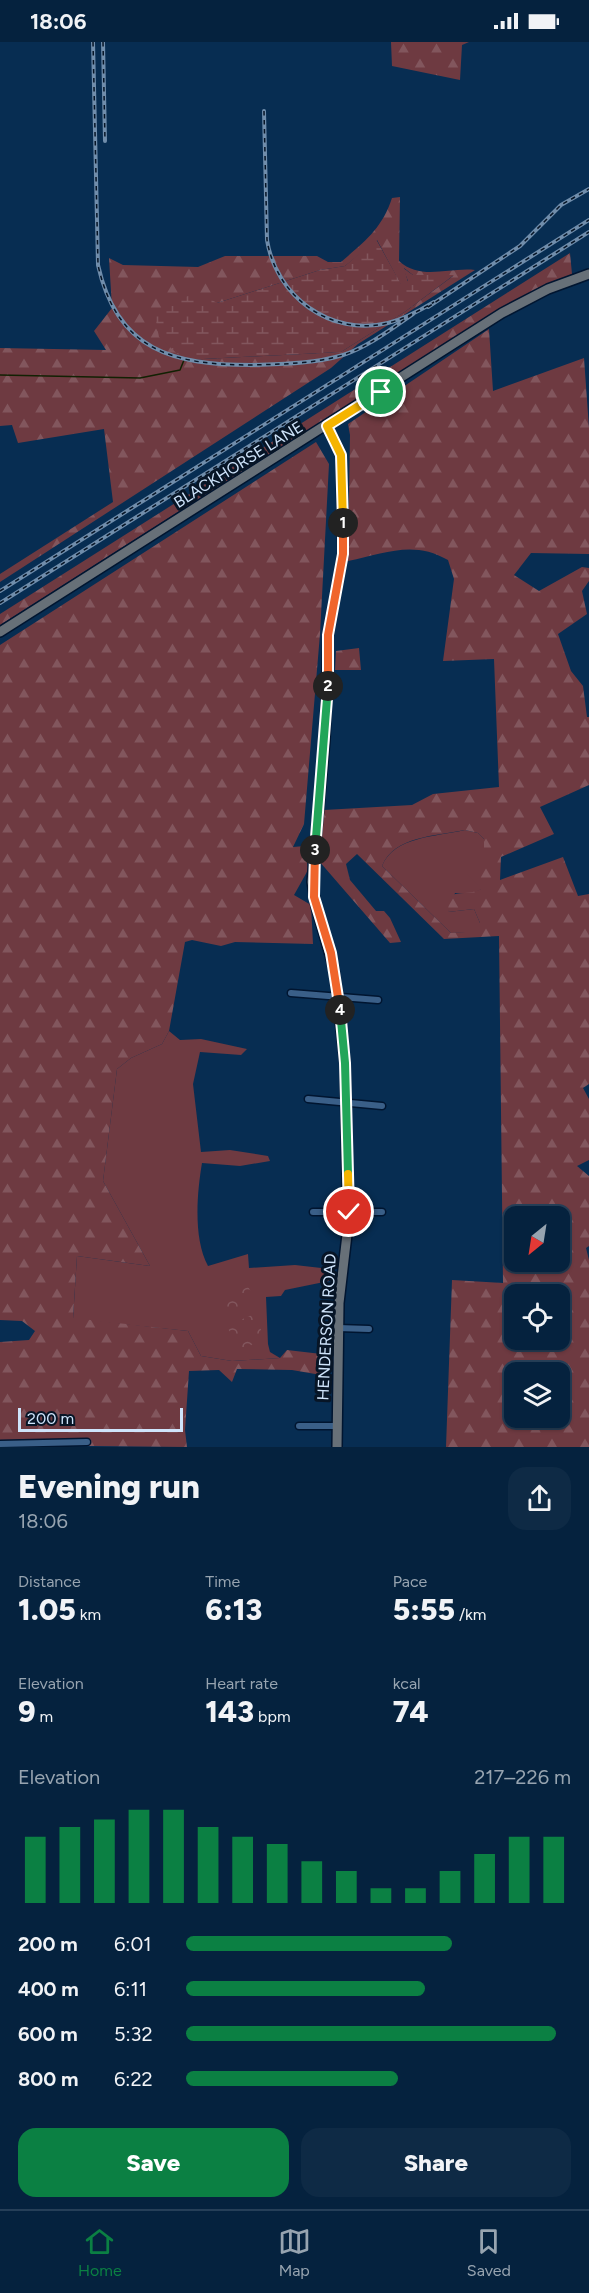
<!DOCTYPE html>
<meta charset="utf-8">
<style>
:root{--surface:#05223e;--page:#0e2a45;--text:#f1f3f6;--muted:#97a4b0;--line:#263f58;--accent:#0b8043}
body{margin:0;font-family:Figtree,sans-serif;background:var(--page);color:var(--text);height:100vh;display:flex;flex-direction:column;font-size:22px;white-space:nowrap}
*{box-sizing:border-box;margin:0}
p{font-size:20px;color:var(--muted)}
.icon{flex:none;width:33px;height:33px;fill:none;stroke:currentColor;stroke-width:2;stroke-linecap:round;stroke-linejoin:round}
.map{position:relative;height:1405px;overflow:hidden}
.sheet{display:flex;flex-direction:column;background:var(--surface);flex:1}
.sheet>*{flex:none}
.needle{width:39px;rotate:210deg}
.fabs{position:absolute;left:504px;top:1164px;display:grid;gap:12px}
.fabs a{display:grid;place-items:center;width:66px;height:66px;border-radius:12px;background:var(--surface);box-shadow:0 2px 4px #0004,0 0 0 2px var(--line);font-size:30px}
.scale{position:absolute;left:18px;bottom:15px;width:165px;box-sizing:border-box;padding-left:6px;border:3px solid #cfe4fb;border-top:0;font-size:16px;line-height:21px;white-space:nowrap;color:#cfe4fb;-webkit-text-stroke:4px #071526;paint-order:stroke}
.pin{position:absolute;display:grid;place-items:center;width:51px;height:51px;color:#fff;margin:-26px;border:3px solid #fff;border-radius:50%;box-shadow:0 2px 6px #0007}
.km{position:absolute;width:30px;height:30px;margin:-15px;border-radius:50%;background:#222;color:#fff;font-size:16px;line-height:30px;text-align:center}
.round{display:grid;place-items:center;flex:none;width:63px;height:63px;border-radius:18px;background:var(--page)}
.summary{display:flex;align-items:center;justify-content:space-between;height:102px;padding:0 18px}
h1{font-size:33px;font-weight:800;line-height:45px}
.metrics{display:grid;grid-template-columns:repeat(3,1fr);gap:9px;height:102px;padding:6px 18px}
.metrics div{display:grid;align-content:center}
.metrics b{font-size:30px;font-weight:800}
.metrics small{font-size:16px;font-weight:400}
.metrics p{font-size:16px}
.chart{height:168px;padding:12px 18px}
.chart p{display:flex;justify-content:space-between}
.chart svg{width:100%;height:108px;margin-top:6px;stroke:var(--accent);stroke-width:6}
.cta{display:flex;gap:12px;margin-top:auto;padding:12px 18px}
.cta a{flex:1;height:69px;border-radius:18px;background:var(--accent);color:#fff;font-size:24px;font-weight:800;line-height:69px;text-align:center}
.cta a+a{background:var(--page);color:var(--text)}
ul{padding:0 18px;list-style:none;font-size:20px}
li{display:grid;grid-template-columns:96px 72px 1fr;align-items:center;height:45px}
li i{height:15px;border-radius:8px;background:var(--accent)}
.status{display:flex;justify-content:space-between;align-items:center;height:42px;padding:0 30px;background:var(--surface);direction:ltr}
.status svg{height:16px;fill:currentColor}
.tab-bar{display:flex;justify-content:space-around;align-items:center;height:84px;border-top:2px solid var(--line);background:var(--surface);font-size:16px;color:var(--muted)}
.tab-bar a{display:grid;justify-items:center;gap:3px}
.tab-bar .current{color:var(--accent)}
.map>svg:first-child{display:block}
</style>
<div class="status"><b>18:06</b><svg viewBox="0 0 49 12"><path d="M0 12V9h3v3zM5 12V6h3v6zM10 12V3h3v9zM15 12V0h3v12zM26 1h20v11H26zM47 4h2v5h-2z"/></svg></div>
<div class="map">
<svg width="589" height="1405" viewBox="0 0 589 1405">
<defs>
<pattern id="forest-firs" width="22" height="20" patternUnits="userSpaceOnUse" patternTransform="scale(1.5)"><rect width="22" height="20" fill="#6e3a41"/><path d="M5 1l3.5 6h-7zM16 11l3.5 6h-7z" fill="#82565d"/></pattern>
<pattern id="wetland-marsh" width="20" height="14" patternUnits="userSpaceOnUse" patternTransform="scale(1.5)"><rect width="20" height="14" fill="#6e3a41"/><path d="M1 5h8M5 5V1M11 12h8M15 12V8" fill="none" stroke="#82565d"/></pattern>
<pattern id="park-crowns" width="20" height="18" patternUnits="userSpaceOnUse" patternTransform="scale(1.5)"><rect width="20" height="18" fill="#6e3a41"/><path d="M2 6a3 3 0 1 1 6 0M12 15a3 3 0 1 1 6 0" fill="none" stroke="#82565d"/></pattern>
</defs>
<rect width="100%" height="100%" fill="#072d52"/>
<!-- grass -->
<path fill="#6e3a41" d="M465,788L478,791L484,797V830L465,829L482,847L471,852L455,851L448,870L474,867L480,881V890L451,891L382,824C394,794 436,795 465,788Z
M169,989L180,998L201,997L247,1007L241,1013L200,1010L193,1042L201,1110L230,1108L268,1114L270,1119L240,1124L202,1121C197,1151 193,1196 208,1224L248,1212L249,1226L295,1223L330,1227L329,1239L285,1248L281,1254L266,1255L268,1302L270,1310L280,1316L232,1319L201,1314L188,1289L73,1277L77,1214L150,1224L103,1139L117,1027L131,1016L162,1002Z"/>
<!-- forest -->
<path fill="url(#forest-firs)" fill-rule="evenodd" d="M391,0H469L462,3L460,38L392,24Z
M400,155L399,219C421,239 449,225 475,228L358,302L331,326L0,540V532L113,460L104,387L18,401L12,383L0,384V306L106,308L94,289L112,266L109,216L123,223L198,225L225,214H317L328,220H341C364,200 382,187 392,156ZM377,198L401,243L408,240L404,226L413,233L453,234L406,269L341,310L185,318L160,295L217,261L320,228L345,224Z
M570,211L572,232L529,253L184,466L0,583V572Z
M489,287L493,349L584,316L589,386V512L531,511L514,533L539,549L582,525L589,526V539L582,549L587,572L558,592L571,629L583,644L587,675H589V743L540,765L554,792L501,815L500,838L563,815L578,854L589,852V1042L583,1046L589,1057V1118L577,1124L589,1134V1204L586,1206L589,1218V1405H446L452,1238L503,1241L499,894L444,897L357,812L346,822L350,838L376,869H384L390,876L401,900L390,901L319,819L324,768L412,763L433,752L499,745L494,617L443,619L454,537L448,518C414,498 385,511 348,519L350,393L348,382ZM465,788L478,791L484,797V829H464L481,847C470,853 460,849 449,854L448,870L474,867L480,881V889L451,891L382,824C394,794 436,794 465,788ZM514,1174H560V1220H514ZM514,1252H560V1298H514ZM514,1330H560V1376H514Z
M316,400L329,422L320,592L304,782L293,805L305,804L308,828L294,853L311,863L313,902L235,900L221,904L192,898L185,900L169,989L162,1002L131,1016L117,1027L103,1139L150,1224L77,1214L73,1276L188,1289L201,1314L232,1319L280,1316L287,1308L330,1313L327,1334L292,1328L237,1327L232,1340L219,1328L189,1329L185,1388L187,1405L0,1403V1300L29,1298L35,1289L22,1279L0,1278V603Z
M359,606L361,628H335L336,609Z"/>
<!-- wetland -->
<path fill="url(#wetland-marsh)" d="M376,197L401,242L408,239L403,226L413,233H454L406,269L341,310L184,318L159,295L155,273L173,258L200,251L217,261L320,228L345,224Z"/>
<!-- park -->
<path fill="url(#park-crowns)" d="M248,1244L257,1264L232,1276L223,1256Z
M254,1272L265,1297L238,1309L227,1284Z"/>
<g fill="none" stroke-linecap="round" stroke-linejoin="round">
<!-- stream -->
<path stroke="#122103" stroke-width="1.5" d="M0,333L140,336L180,328L184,318"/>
<!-- street casing -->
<g stroke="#001530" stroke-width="9">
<path id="street" d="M291,951L378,958
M308,1057L382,1064
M313,1170H382
M338,1286L369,1287
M299,1384H336
M0,1402L87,1400"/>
</g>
<!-- secondary casing -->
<g stroke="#001530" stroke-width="12">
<path id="secondary" d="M327,384L341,413L343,512L328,593L325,698L312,840L316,864L334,927L345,1021L348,1184L339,1261L337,1405
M0,590L502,271L548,247L589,232"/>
</g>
<!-- street -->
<use href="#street" stroke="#3a5f88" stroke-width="6"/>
<!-- secondary -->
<use href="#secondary" stroke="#677078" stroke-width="9"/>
<!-- rail casing -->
<g stroke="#708dab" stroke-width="4">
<path id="rail" d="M93,0L98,223C117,309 174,323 252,323C283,322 313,322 343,313C368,305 391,287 413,272
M103,0L105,99
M264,69L267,198C276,254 330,295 388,281C404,277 419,269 434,260
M428,265L520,204L561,163L589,147
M0,549L589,178
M0,561L589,190"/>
</g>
<!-- rail -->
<use href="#rail" stroke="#071526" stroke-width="1.5" stroke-dasharray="4.5" stroke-linecap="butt"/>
</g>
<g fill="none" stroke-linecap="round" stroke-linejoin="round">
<!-- split-1 casing -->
<g stroke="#fff" stroke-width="12">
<path id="split-1" d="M343,481L341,413L327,384L381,350"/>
</g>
<!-- split-2 casing -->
<g stroke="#fff" stroke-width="12">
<path id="split-2" d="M328,644V593L343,512V481"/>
</g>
<!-- split-3 casing -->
<g stroke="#fff" stroke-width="12">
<path id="split-3" d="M315,808L328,644"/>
</g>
<!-- split-4 casing -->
<g stroke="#fff" stroke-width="12">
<path id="split-4" d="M315,808L314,855L331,911L340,968"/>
</g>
<!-- split-5 casing -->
<g stroke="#fff" stroke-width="12">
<path id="split-5" d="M340,968L345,1021L348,1132"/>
</g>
<!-- split-6 casing -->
<g stroke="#fff" stroke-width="12">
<path id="split-6" d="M348,1132L349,1170"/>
</g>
<!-- split-1 -->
<use href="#split-1" stroke="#f5b400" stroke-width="8"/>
<!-- split-2 -->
<use href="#split-2" stroke="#f0652b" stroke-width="8"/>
<!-- split-3 -->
<use href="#split-3" stroke="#22a559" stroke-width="8"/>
<!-- split-4 -->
<use href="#split-4" stroke="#f0652b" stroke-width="8"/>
<!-- split-5 -->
<use href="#split-5" stroke="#22a559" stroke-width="8"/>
<!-- split-6 -->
<use href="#split-6" stroke="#f5b400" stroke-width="8"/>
</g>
<g text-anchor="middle" stroke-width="6" stroke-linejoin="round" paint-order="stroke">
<!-- street labels -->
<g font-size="16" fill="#cfe4fb" stroke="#071526">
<text transform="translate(238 422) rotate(-32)" y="6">BLACKHORSE LANE</text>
<text transform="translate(326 1285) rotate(-87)" y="6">HENDERSON ROAD</text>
</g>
</g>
</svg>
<div class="fabs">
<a><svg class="needle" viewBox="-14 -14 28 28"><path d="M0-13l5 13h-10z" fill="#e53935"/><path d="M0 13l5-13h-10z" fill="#97a4b0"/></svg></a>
<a><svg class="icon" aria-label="locate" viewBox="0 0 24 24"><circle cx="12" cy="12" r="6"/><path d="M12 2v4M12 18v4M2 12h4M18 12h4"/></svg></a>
<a><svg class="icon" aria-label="layers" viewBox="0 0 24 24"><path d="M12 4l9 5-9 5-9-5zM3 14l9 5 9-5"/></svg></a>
</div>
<div class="scale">200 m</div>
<div class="pin" style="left:381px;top:350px;background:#1e9e55"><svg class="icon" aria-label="arrive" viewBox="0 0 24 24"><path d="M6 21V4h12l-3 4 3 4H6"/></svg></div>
<div class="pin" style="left:349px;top:1170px;background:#d93025"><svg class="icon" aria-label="check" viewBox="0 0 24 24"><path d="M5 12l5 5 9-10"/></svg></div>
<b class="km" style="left:343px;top:481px">1</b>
<b class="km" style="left:328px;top:644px">2</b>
<b class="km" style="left:315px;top:808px">3</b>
<b class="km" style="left:340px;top:968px">4</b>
</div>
<section class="sheet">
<div class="summary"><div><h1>Evening run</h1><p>18:06</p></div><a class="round"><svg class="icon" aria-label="share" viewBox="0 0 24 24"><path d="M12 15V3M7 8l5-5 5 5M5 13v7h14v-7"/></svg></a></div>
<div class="metrics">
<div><p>Distance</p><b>1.05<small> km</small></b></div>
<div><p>Time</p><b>6:13</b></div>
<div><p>Pace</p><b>5:55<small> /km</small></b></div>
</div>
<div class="metrics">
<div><p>Elevation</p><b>9<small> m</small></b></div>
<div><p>Heart rate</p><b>143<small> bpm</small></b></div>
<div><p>kcal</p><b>74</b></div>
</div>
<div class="chart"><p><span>Elevation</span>217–226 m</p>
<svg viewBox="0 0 160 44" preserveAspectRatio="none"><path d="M5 44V17M15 44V13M25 44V10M35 44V6M45 44V6M55 44V13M65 44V17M75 44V20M85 44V27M95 44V31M105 44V38M115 44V38M125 44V31M135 44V24M145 44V17M155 44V17"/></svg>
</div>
<ul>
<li><b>200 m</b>6:01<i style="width:69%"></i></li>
<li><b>400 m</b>6:11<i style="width:62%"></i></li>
<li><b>600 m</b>5:32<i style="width:96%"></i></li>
<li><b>800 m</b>6:22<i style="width:55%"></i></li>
</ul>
<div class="cta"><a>Save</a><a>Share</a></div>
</section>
<nav class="tab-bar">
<a class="current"><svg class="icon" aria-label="home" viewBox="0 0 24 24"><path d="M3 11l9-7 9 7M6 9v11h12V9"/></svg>Home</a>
<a><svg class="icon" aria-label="map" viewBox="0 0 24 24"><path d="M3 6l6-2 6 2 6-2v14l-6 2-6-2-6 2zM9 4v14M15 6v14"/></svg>Map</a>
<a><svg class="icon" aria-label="saved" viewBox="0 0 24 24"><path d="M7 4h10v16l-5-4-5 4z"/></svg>Saved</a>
</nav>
